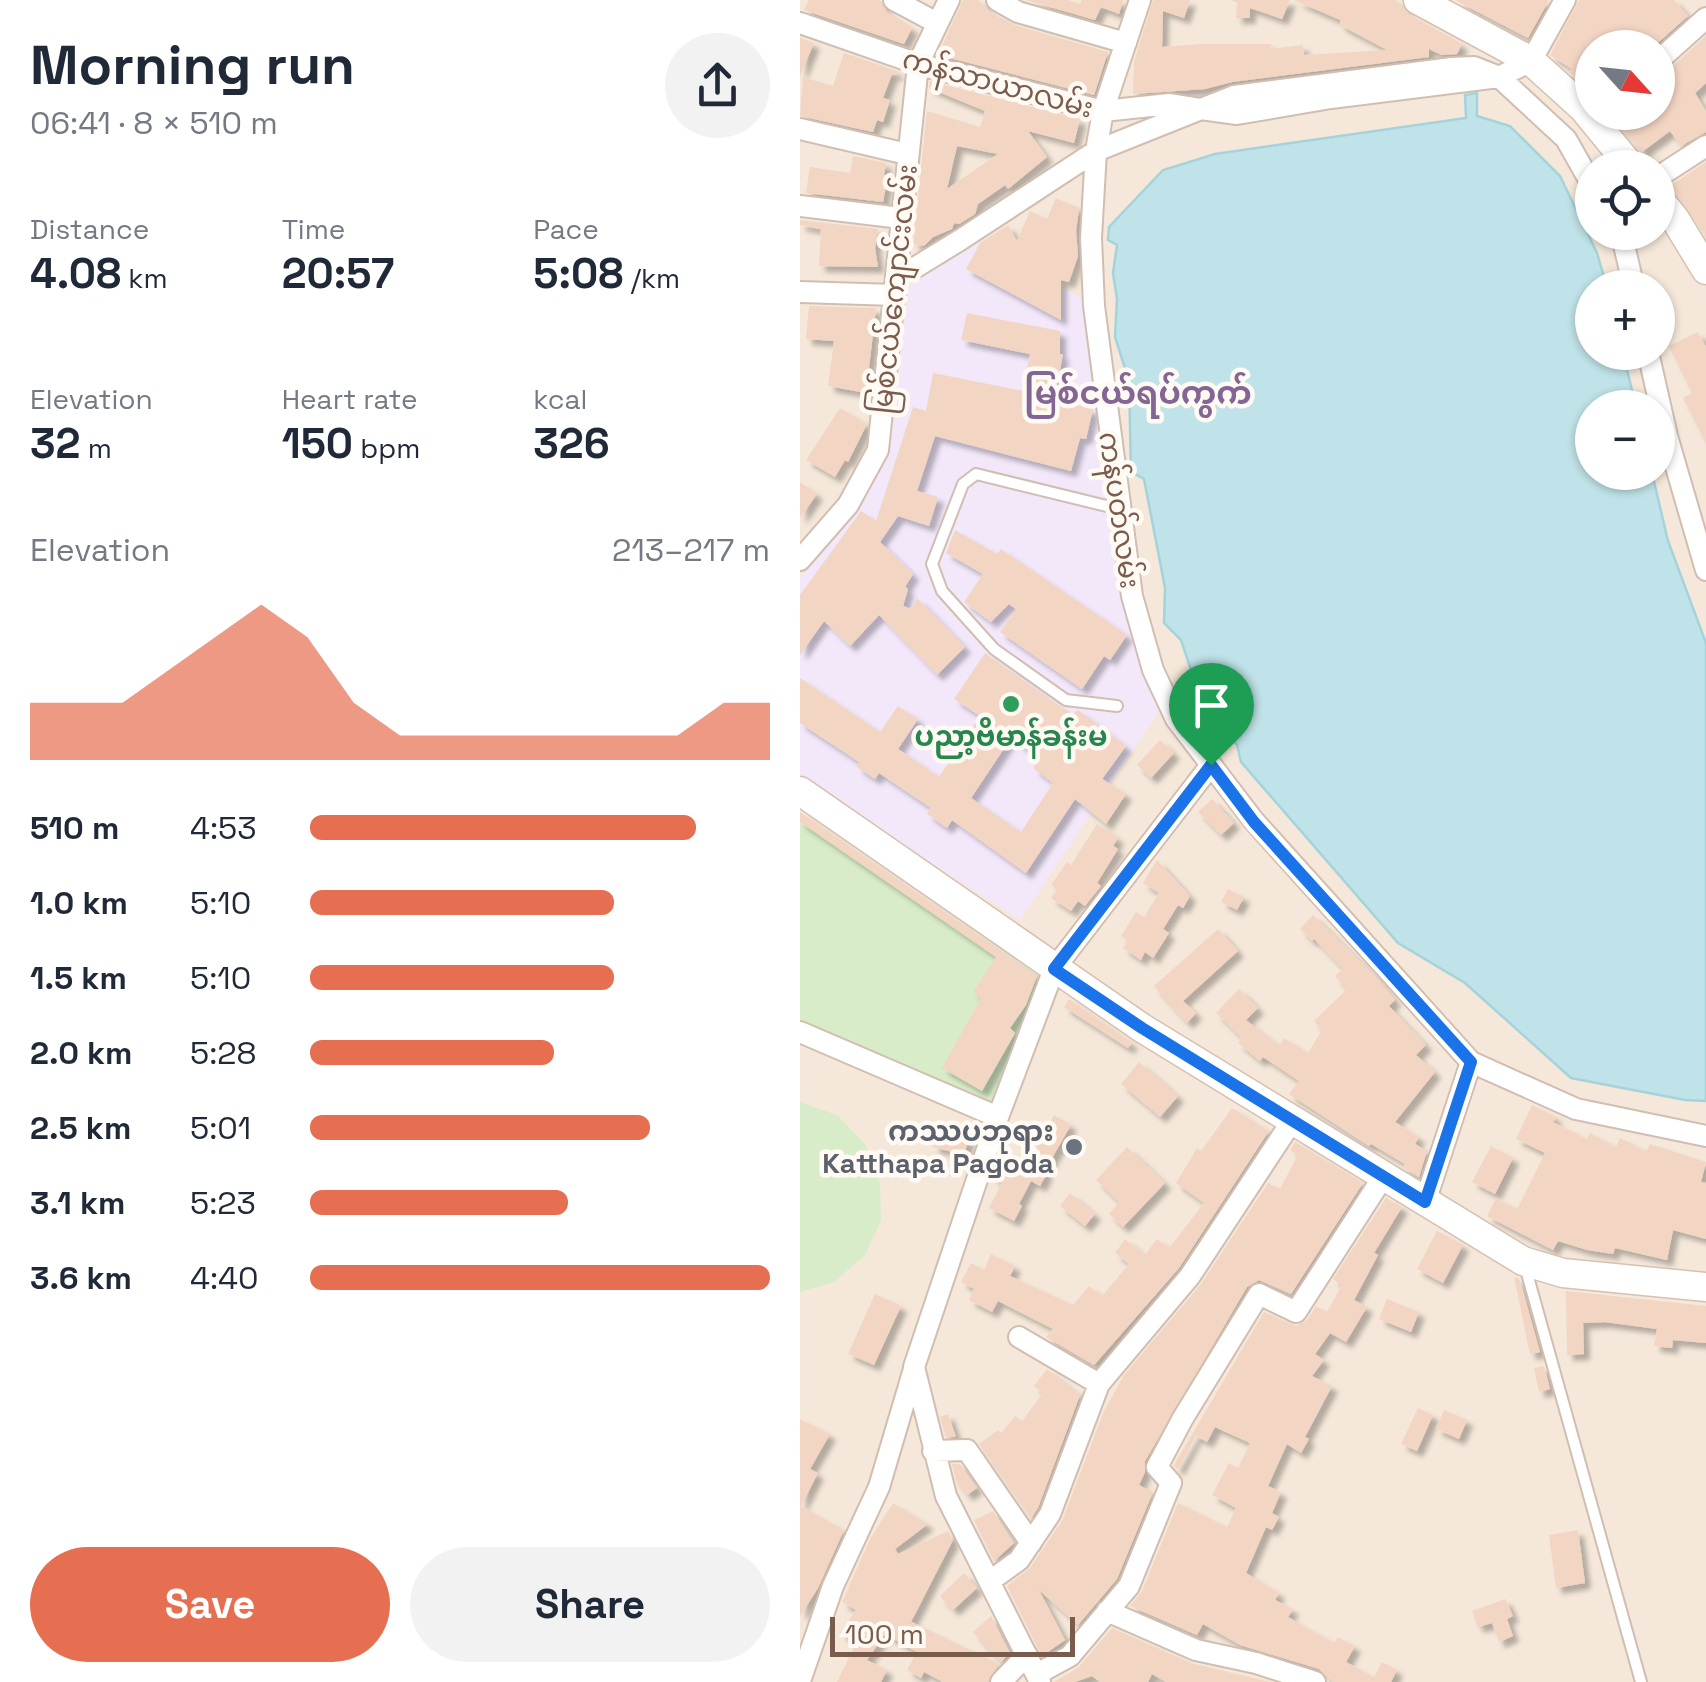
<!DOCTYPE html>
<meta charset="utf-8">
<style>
:root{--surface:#fff;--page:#f2f2f3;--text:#1f2937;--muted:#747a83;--accent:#e76f51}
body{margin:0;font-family:"Space Grotesk","Noto Sans Myanmar",sans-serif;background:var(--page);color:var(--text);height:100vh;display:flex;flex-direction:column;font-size:38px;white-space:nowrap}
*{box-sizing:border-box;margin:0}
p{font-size:32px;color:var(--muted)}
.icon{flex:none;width:55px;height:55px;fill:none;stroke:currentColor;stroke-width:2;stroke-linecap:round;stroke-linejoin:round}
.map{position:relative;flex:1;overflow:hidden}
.sheet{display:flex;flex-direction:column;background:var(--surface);width:800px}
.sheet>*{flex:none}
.needle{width:65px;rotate:117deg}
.controls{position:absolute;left:775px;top:30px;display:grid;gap:20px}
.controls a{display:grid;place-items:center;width:100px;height:100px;border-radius:50%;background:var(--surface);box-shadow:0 2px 8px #0004;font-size:50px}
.scale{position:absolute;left:30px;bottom:25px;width:245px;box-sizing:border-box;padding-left:10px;border:5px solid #7a5c4d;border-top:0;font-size:28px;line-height:35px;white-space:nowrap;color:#7a5c4d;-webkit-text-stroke:8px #fffaf3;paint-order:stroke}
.pin{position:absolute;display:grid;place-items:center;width:85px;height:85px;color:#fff;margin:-102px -42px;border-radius:50% 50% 50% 0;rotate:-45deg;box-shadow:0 0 10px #0007}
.pin .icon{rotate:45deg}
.round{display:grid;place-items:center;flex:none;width:105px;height:105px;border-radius:52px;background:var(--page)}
.head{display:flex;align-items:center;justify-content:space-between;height:170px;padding:0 30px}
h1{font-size:55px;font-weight:700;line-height:75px}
.stats{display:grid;grid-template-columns:repeat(3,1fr);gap:15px;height:170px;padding:10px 30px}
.stats div{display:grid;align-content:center}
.stats b{font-size:42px;font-weight:700}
.stats small{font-size:28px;font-weight:400}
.stats p{font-size:28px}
.chart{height:280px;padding:20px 30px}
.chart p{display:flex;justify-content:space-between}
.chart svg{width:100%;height:180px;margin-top:10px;fill:var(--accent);opacity:.7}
.primary-button{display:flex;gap:20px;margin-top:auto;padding:20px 30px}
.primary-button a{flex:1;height:115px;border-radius:60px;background:var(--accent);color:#fff;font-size:40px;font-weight:700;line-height:115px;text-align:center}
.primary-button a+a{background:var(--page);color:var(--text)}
ul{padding:0 30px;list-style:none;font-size:32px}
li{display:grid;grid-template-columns:160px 120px 1fr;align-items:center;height:75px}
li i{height:25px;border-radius:12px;background:var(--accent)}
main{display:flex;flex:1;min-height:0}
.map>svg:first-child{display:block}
</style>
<main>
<section class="sheet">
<div class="head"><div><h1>Morning run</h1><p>06:41 · 8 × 510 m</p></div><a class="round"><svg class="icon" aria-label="share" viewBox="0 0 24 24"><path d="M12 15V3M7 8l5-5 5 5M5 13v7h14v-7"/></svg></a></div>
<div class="stats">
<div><p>Distance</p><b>4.08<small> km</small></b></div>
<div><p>Time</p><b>20:57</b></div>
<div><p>Pace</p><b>5:08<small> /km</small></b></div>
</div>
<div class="stats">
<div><p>Elevation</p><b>32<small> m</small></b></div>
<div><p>Heart rate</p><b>150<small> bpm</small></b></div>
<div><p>kcal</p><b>326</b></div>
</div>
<div class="chart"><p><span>Elevation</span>213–217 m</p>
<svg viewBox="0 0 160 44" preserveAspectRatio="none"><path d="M0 44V30L10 30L20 30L30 22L40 14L50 6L60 14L70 30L80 38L90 38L100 38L110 38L120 38L130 38L140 38L150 30L160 30V44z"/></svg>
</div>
<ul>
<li><b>510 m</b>4:53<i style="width:84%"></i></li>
<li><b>1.0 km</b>5:10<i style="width:66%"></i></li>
<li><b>1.5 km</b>5:10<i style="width:66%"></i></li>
<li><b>2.0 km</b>5:28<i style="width:53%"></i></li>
<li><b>2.5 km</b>5:01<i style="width:74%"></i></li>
<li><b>3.1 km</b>5:23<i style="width:56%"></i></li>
<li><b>3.6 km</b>4:40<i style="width:100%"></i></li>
</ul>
<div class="primary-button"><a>Save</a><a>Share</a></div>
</section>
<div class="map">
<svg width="906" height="1682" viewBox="0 0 906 1682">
<defs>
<filter id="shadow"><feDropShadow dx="6" dy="6" stdDeviation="2.5" flood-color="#0004"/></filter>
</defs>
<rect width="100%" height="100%" fill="#fdf6ec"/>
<!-- residential -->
<path fill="#f5e8da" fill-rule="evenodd" d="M0,0H906V1682H0ZM792,48H858V112H792ZM792,168H858V232H792ZM792,288H858V352H792ZM792,408H858V472H792Z"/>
<!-- education -->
<path fill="#f3e8fa" d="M174,240L284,300L300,453L325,604L361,708L220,920L0,779V578L55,511L89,451L110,280Z"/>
<!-- green -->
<path fill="#d8ecc9" d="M0,815L248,982L191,1103L0,1020Z
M0,1102L37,1115L65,1144L80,1182L81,1220L65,1255L34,1282L0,1292Z"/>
<!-- water -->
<path fill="#bfe3e8" stroke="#a5d3da" stroke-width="2.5" d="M677,93V116L710,126L760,176L797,253L807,287L792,288V352L823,353L836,407L792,408V472L852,473L868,541L906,643V1101L885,1100L771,1078L665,983L598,943L441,762L437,745L398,691L381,640L364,623L365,588L344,479L331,472L329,381L315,337L317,299L313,273L317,245L308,240L309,227L363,170L415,154L666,118L665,95Z"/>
<!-- building -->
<path fill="#f3d5c3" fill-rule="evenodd" filter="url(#shadow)" d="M9,0H80L87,12L112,28L104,44L4,10Z
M163,0H178L190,12L214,25L308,52L294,95L138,55Z
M226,0H268L280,4L282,0H323L319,14L301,7L295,20Z
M353,0H390L384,18L363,11L362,47L401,44H472L470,49L503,45L504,55L587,50L540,25V20L494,0H595L610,15L662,44L657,54L642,55L629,49V57L432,82L405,89L333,94L334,62Z
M431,0H490L482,19L450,8V18H436L437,3Z
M655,0H749L728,38Z
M779,0H874L888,16L852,48H792V90L769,72L772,69L750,55Z
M906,36V83L895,93L906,111V132L881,146L870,131L842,152L809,112H858V74L867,71Z
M0,38L14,43L0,76Z
M44,53L97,71L96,75L92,74L83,98L90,100L83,122L77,120L73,132L0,116L3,77L33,86Z
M130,81L280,119L274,143L228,131L247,157L208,189L205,185L178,204L175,214L159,224L154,223L152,229L133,237L124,246L113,244L127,111L180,127L185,111L129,88ZM157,146L198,154L147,189Z
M53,156L86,163L84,175L88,176L83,202L6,193L10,167L50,173Z
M906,162V236L870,186Z
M256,198L279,208L276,231L278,256L269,282L261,280V320L166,269L180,243L208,225L217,241L230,211L247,219Z
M0,220L78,229L75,248L78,267L19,266L21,229L0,225Z
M9,306L76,308L66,393L28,386L34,341L6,339Z
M167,313L260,331V354H263L254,400L293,409L286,439L280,438L271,471L135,436L117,491L138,497L129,526L98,516L80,542L113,574L105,587L108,589L103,606L111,609L117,598L165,647L137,675L79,615L50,646L24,621L0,655V595L61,511L76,521L113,407L126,411L133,373L223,391L230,354L161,340Z
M898,332L906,347V443L883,398L892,393L869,346Z
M40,408L67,424L48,462L45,460L35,477L6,460Z
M0,482L17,494L0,518Z
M155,530L197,554L201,549L327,635L310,660L304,656L282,689L200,632L216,609L209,604L191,622L164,602L183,574L146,553Z
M185,653L261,707L273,714L278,710L326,746L302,779L326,794L306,824L275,799L226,873L152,820L147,828L127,814L131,808L79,773L75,779L57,767L59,762L0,723V678L80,732L98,706L118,719L98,749L139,777L180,716L154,699ZM211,738L241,759L233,768L253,783L221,832L171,798Z
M360,740L374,753L351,778L337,765Z
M412,799L434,823L421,835L398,812Z
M0,812L237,976L226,1005L210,1028L215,1033L182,1091L142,1068L181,998L173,992L196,957L0,822Z
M297,824L318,838L313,846L318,849L297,883L301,886L285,906L278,901L271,911L251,898L257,890L251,885L267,862L271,865Z
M357,860L390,896L383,908L378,905L363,929L369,933L353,958L345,952L341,960L323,948L328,941L321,936L336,912L344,917L359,893L343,883Z
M428,889L444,897L437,910L421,902Z
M513,915L575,976L595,1000L589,1006L626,1045L616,1055L635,1072L595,1122L619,1137L615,1144L627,1151L619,1177L603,1167L605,1164L571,1144L569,1146L489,1094L499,1081L463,1057L460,1061L438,1043L442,1038L416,1013L439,989L458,1008L446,1020L479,1046L484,1038L508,1053L522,1030L514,1021L547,989L535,976L543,969L514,939L512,941L500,929Z
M418,929L438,951L383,1001L396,1013L387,1023L354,986Z
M269,999L332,1043L328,1048L264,1007Z
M339,1062L378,1096L360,1117L321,1084Z
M732,1105L756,1117L753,1122L787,1139L790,1133L816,1147L820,1138L846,1151L850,1144L906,1162L901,1182L906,1183V1239L873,1230L867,1260L815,1248L813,1254L787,1250L758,1241L753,1250L687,1216L696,1198L717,1209L745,1153L716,1139Z
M432,1108L468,1131L471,1128L379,1268L294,1365L246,1337L253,1329L198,1301L192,1312L169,1300L174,1289L161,1282L171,1263L184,1270L191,1254L215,1266L210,1276L273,1305L289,1286L302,1296L329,1264L315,1253L325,1239L345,1255L357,1239L369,1248L404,1203L376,1183L397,1148L401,1151Z
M254,1115L271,1125L244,1172L247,1173L240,1186L231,1181L219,1204L222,1206L214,1221L189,1208L202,1183L192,1177L199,1158L214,1166L219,1158L226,1162Z
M138,1130L169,1138L164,1155L133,1147Z
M495,1142L563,1183L491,1294L459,1280L447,1287L345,1461V1472L339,1485L353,1492L317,1579L278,1625L239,1590L265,1640L242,1656L207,1586L230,1568L262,1521L304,1411L324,1375L401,1284L468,1183L480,1189L498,1155L490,1150Z
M691,1146L713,1158L695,1194L672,1182Z
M327,1147L365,1183L323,1227L309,1214L319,1202L296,1180Z
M270,1193L295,1214L285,1226L260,1206Z
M586,1198L602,1207L574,1253L578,1255L554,1300L567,1307L546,1342L530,1333L515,1354L524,1360L512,1376L532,1386L505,1437L509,1439L501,1453L487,1444L468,1486L481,1492L472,1513L479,1517L472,1530L466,1527L446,1573L479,1593L475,1600L493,1609L488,1617L534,1643L538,1637L555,1646L546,1662L574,1677L582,1662L597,1670L591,1682H533L519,1669L440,1645L403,1624L397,1635L330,1606L342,1591L378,1503L427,1527L436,1508L412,1495L429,1463L438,1468L450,1443L415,1427L407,1442L396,1436L378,1470L374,1465L464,1312L496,1326L507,1320L516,1306L527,1312L542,1285L533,1279Z
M637,1231L663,1245L643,1283L617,1269Z
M714,1277L719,1278L740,1352L730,1354Z
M766,1291L906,1306V1343L873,1340L872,1348L854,1346L857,1329L805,1322L783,1323L784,1354L767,1355Z
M75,1294L101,1306L74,1365L48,1354Z
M587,1299L619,1312L611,1332L579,1319Z
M744,1366L750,1389L739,1392L734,1368Z
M247,1369L280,1395L238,1508L231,1518L179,1444L198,1430L201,1433L215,1416L222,1421L243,1393L234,1386Z
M618,1408L633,1415L617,1451L601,1444Z
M644,1410L667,1420L659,1439L636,1429Z
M148,1414L156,1437H146L140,1417Z
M0,1419L30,1434L10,1469L18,1473L1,1506L44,1530L18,1588L0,1616Z
M152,1464H160L177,1488L167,1495L156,1481Z
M93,1503L128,1524L95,1549L98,1554L148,1531L153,1540L110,1624L112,1622L199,1664L188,1682H143L124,1672L121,1678L107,1670L117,1652L85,1634L67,1660L87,1670L81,1682H37L56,1643L40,1633L56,1610L42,1602L70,1539Z
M193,1511L214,1543L194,1561L174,1520Z
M778,1530L785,1583L756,1588L749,1535Z
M164,1573L177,1588L153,1610L140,1596Z
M705,1599L713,1616L707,1619L713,1636L699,1642L692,1623L678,1627L672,1611Z
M191,1616L210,1653L201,1662L173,1632Z
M312,1628L391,1663L470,1682H366L352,1674L348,1682H300L292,1676L275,1682H254L279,1667Z"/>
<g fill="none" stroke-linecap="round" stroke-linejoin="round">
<!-- service casing -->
<g stroke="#d1beb0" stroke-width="14">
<path id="service" d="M317,706L266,700L194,649L142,591L132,564L163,484L176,474L319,509
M725,1266L841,1682"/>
</g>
<!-- minor casing -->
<g stroke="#d1beb0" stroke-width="24">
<path id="minor" d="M94,0L137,23
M197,0L218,12L326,43
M0,23L118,64L303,111L370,104L401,109L434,96L652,68L674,67L699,77L731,61L765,0
M858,61L906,18
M0,129L107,154
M858,177L906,146
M792,185L766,139L699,77L531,98L437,114L401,109L296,151L291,238L294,306L332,596L353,670L376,719L454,821L671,1062L776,1109L906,1136
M0,206L101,218
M821,232L834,288
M98,274L116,267L160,240L296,151L303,111L340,0
M0,292L95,295
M848,352L867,436L906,570
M0,560L48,505L78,450L118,64L149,0
M0,1032L198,1117
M625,1202L671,1062
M219,1337L299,1384
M133,1451L167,1450L231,1543
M190,1581L219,1560L250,1514L299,1384L390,1276L492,1121
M307,1611L396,1650L456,1663L515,1682
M237,1674L270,1656L329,1586L371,1483L357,1467L383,1418L459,1294L496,1312L583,1177
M0,1681L33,1586L79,1487L114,1369
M201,1682L227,1655
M240,1682L146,1496L114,1367L198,1117L254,969L411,765"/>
</g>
<!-- secondary casing -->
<g stroke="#d6c0b0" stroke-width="31">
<path id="secondary" d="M618,0L731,61L783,108L832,168
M858,198L875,219L906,270
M0,791L342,1028L723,1261L763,1273L906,1287"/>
</g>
<!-- service -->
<use href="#service" stroke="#fff" stroke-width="10"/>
<!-- minor -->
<use href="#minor" stroke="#fff" stroke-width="20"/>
<!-- secondary -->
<use href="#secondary" stroke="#fff" stroke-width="28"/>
</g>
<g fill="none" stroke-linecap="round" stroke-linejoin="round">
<!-- route casing -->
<g stroke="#fff" stroke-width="20">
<path id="route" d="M411,765L454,822L671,1062L625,1202L342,1028L254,969Z"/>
</g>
<!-- route -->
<use href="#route" stroke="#1a73e8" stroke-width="12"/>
</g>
<!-- markers -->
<circle fill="#2e9e5b" stroke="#fffaf3" stroke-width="4" cx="211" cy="704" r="10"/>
<circle fill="#6b7280" stroke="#fffaf3" stroke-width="4" cx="274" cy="1147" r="10"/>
<g text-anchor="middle" stroke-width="9" stroke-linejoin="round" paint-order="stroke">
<!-- street labels -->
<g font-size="28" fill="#7a5c4d" stroke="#fffaf3">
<text transform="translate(198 83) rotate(15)" y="10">ကန်သာယာလမ်း</text>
<text transform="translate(94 289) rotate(-84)" y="10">မြစ်ငယ်ကျောင်းလမ်း</text>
<text transform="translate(320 510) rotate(82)" y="10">ကန်ပတ်လမ်း</text>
</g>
<!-- leisure labels -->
<g font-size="28" font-weight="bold" fill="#27864d" stroke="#fffaf3">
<text x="211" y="746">ပညာ့ဗိမာန်ခန်းမ</text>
</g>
<!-- worship labels -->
<g font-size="28" font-weight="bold" fill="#5b616d" stroke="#fffaf3" text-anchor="end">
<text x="254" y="1141">ကဿပဘုရား<tspan x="254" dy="32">Katthapa Pagoda</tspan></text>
</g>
<!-- quarter labels -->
<g font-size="32" font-weight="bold" fill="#846695" stroke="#fffaf3">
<text x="338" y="404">မြစ်ငယ်ရပ်ကွက်</text>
</g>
</g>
</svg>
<div class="controls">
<a><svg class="needle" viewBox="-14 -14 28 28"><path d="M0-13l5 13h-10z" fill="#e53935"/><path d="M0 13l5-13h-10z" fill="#747a83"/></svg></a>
<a><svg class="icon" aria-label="locate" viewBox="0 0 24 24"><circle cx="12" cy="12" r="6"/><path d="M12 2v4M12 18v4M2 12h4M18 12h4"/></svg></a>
<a>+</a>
<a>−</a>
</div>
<div class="scale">100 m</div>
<div class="pin" style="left:411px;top:765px;background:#1e9e55"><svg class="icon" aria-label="arrive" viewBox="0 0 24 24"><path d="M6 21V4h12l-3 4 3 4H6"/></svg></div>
</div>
</main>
